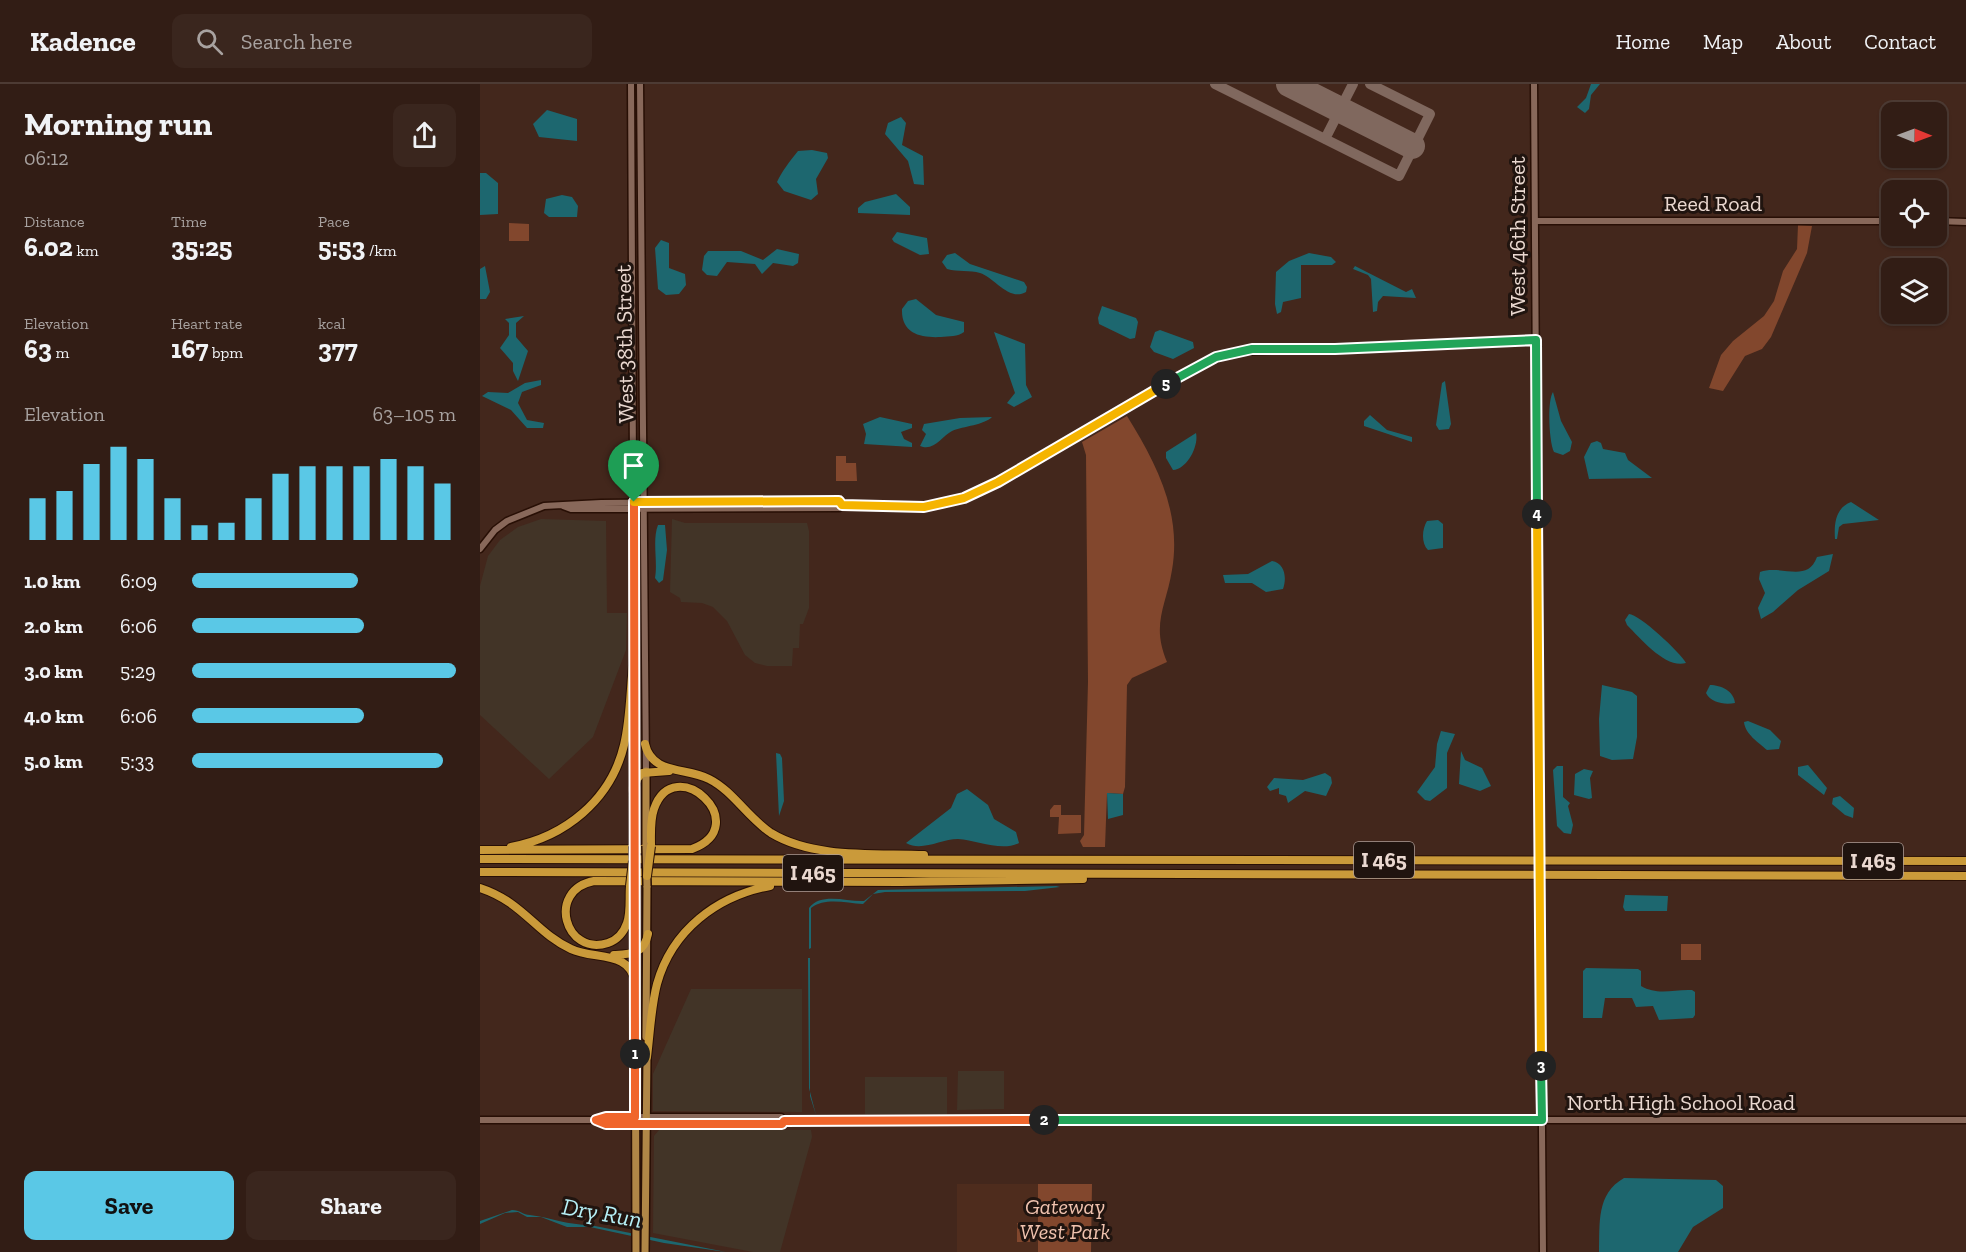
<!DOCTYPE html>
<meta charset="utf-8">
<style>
:root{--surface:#321d15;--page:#3a261e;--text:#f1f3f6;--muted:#a8a2a0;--line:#4d3b34;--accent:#5ac8e6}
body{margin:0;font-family:"Zilla Slab",serif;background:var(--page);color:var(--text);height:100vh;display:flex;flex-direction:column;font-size:22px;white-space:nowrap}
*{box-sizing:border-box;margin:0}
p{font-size:20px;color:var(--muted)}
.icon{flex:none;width:33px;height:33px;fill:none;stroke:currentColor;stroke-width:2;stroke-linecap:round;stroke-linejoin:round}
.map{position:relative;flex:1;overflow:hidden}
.sheet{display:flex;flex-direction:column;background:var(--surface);width:480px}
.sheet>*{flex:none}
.needle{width:39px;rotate:91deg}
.buttons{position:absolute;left:1401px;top:18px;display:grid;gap:12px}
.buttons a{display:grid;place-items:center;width:66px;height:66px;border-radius:12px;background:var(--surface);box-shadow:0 2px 4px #0004,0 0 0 2px var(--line);font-size:30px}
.pin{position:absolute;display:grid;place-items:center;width:51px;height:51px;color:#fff;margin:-62px -26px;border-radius:50% 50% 50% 0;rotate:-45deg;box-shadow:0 0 6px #0007}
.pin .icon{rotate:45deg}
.km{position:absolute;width:30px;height:30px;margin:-15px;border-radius:50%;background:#222;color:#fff;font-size:16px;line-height:30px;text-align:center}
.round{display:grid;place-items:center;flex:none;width:63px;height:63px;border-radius:12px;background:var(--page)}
.overview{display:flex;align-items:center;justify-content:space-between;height:102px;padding:0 24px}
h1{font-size:33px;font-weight:700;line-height:45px}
.stats{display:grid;grid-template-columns:repeat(3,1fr);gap:9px;height:102px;padding:6px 24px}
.stats div{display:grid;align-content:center}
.stats b{font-size:26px;font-weight:700}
.stats small{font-size:16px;font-weight:400}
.stats p{font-size:16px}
.chart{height:168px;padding:12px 24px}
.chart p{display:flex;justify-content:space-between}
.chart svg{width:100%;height:108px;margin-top:6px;stroke:var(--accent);stroke-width:6}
.primary-button{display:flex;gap:12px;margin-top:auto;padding:12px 24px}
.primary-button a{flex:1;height:69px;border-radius:12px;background:var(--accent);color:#111;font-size:24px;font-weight:700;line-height:69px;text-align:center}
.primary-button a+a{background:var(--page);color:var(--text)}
ul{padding:0 24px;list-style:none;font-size:20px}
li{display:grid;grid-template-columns:96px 72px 1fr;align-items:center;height:45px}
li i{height:15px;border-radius:8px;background:var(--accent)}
header{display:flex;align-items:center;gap:36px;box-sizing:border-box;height:84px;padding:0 30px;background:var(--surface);border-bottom:2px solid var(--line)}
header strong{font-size:28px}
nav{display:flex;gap:33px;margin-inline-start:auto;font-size:21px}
.search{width:420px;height:54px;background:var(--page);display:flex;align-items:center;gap:15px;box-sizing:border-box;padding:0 21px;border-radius:12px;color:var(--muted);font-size:22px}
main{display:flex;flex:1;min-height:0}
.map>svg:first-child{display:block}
</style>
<header>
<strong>Kadence</strong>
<div class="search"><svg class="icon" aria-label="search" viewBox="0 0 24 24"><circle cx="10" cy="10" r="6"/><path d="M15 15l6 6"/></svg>Search here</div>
<nav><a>Home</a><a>Map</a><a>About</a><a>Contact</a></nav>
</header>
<main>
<section class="sheet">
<div class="overview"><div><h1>Morning run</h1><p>06:12</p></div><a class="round"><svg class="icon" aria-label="share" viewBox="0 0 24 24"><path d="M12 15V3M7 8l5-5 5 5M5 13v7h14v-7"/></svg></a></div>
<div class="stats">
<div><p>Distance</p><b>6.02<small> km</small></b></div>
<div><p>Time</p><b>35:25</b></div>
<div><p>Pace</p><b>5:53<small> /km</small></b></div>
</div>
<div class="stats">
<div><p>Elevation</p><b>63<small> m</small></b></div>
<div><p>Heart rate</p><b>167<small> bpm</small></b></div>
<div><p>kcal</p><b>377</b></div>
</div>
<div class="chart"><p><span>Elevation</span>63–105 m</p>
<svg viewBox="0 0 160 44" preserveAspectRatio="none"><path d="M5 44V27M15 44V24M25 44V13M35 44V6M45 44V11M55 44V27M65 44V38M75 44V37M85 44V27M95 44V17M105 44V14M115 44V14M125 44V14M135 44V11M145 44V14M155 44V21"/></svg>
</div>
<ul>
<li><b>1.0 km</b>6:09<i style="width:63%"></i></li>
<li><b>2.0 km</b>6:06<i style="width:65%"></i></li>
<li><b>3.0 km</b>5:29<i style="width:100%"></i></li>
<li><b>4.0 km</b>6:06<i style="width:65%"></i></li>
<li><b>5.0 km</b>5:33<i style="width:95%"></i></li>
</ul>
<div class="primary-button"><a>Save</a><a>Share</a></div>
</section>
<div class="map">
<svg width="1486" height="1168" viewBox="0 0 1486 1168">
<rect width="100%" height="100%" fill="#43271c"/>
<!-- commercial -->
<path fill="#423427" d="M61,435L126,437L127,529H147L146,566L113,653L69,695L0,631V502L8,472L20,456L38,443Z
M192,435L205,439H327L329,447V524L323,540H320L319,564H313L312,582H287L275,579L265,571L247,537L233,523L222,519L201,518L200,514L190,508Z
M211,905H322V1028L173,1027V990Z
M478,987H524V1025L477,1026Z
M385,993H467V1030H385Z
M179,1046H331L332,1053L300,1168H273L173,1149L174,1052Z"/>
<!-- built -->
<path fill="#4e2c1d" d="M477,1100H558V1168H477Z"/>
<!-- green -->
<path fill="#82472d" d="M29,139L49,140V157H29Z
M1318,141L1332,142L1327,169L1291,253L1282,265L1265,272L1243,307L1229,304L1241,271L1253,257L1284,232L1294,217L1303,187L1317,165Z
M647,332C676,379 702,428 692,486C686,523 671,540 687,578L652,594L647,601L645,703L643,710L627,709L625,763H603L600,757L604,751L608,598L606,371L602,358Z
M356,372H366V379H376L377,397H356Z
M574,721H581V731H601V749L578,750L579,733H570V726Z
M1201,860H1221V876H1201Z
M558,1100H612L611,1168H558Z
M537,1139H550V1158H537Z"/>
<!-- water -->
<path fill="#1d676f" d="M1111,0H1120L1111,11L1109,25L1105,29L1097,23L1106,14Z
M67,26L97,35V57L59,53L53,40Z
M421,33L426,39L422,61L443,72L444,101L434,100L428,77L405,50L408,39Z
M332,66L347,69L348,74L336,95L338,110L331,116L304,107L297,98C302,87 310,77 318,67Z
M0,89H6L18,99V130L0,131Z
M416,110L430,123V131L378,129V124L385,118Z
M82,111L92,113L98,122L97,133H69L64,129L66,115Z
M417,148L447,154L449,170L440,171L414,158L412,155Z
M181,156L189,159V184L205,190L206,201L199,210L186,211L178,205L175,164Z
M297,165L319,170L318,179L313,182L293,179L282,190L275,180L247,178L237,192L227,191L222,186L224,172L228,167H261L283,176Z
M475,169L490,180L544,198L547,203L546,208C529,218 514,193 500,189C490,186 478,188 467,185L462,178L467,171Z
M829,169L851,173L856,178L852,181H821V214L803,218L801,228L797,230L795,220L796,188L809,177Z
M5,182L10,208L6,215H0V185Z
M875,182L926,208L932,205L936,214L903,212L898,218L897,227L893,228L891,195L888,191L873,185Z
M436,215L456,231L484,238V248C478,253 469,252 461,253C441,254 421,250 422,225L428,217Z
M622,222L656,234L658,238L655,254L650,255L619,240L618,234Z
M44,232L36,239V253L48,267L38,297L33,287V279L20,264L29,251V239L25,235Z
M680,246L713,258L714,264L693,275L674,268L670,263L675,248Z
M514,248L545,260L546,301L552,313L534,323L527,319L535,309Z
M61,296V301L42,308L38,319L47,336L64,339L63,344H47L31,326L2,312L8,308L28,309L45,299Z
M965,297L971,340L969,345L959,346L956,341L962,299Z
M1073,308L1081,337L1092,358L1090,367L1083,371L1074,368C1069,358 1067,317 1073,308Z
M890,331L907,346L932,353V358L884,342V337Z
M400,333L432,340V344L421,348L424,355L432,359V363L384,360L386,350L383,340Z
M512,333C504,341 484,342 472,347C462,352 454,368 440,362L446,350L442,346L444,340L480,334Z
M716,349C719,362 707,385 693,386L686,374V368Z
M1117,357L1121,359L1123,365L1145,369L1148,376L1172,394L1109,395L1104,373L1111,359Z
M1371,418L1399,436L1363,440L1359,443L1357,455H1355C1354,441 1355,424 1371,418Z
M958,436L963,440V464L948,466C941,459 942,445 947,437Z
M178,441H185L187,466L183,496L179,499L175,494C178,478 172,456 178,441Z
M1353,470L1349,487L1318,506L1293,528L1281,535L1278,524L1285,509L1279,495L1280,488C1301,480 1327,500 1337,473Z
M792,477C805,479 807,494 803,505L786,508L772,499H745L743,491L768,490Z
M1149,530C1159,530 1201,569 1206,579C1186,585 1162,556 1147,541L1145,536Z
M1122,601L1152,608L1157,612V653L1153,675L1132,676L1120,672L1119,635Z
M1230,601C1241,601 1254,607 1255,619C1245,621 1231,619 1226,609Z
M1268,637L1290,646L1301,657L1299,665L1287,666C1279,659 1265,650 1264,638Z
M961,647L975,650L967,669V704L950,717L945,716L937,708L955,683L957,660Z
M981,667L985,676L1002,684L1011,702L1000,707L979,700Z
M296,669L300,670L302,674L304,717L299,732Z
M1328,681L1347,704L1344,711L1318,691V683Z
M1077,682H1083V713L1090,719L1088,722L1093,741L1091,750L1084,749L1077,742L1073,686Z
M1104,685L1113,687L1110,694L1112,714L1109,715L1094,711L1095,690Z
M845,689L851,693L852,699L846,712L825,707L808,719L806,712L799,710V704L790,707L787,703L794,694L823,696Z
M487,705L508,721L514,735L536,748L539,759C521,768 497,756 478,755C461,755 442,768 426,759L471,724L477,710Z
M627,709L643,710V731L628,735Z
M1360,712L1374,724L1373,734L1365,731L1352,720L1353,714Z
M576,802L580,803L545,807L405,808L393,810L383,820C366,819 345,813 331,824V864L329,865V824C341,808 367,818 384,817L398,806Z
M1145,811L1188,812L1187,827H1145L1143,823Z
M328,874H330V1012L336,1031L329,1004Z
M1106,884L1158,885L1161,887V902C1178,912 1194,905 1212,906L1215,908V931L1213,934L1179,936L1173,922L1156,923L1152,914H1125L1122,934H1103V887Z
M1144,1094L1236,1096L1243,1102V1124L1213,1143L1198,1168H1119C1120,1139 1116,1110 1144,1094Z
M32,1126C40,1126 43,1131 50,1131C72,1134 88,1141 110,1141L246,1168L184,1159L110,1143H87L61,1133H47L38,1128L25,1129L0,1140V1137Z"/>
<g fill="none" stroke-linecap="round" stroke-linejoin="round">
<!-- taxiway -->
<path stroke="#80685e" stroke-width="10" d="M735,0L919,92L950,30L890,0
M845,55L873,0"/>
<!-- runway -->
<path stroke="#80685e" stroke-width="26" d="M809,0L932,62"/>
<!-- secondary casing -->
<g stroke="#280f05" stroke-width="9">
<path id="secondary" d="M151,0L154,575
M160,0L166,687
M1054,0L1059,767
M1055,137H1412
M1456,137L1486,138
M83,422L91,425L359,424L362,421L449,423L494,410L716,283L754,268L1056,256
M0,465L15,446L27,437L64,422L121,419L357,417L362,421
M153,701L154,613
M1060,801L1063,1168
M0,1036H116L126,1033H301L304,1037
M116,1036L126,1040H302L304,1037L379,1036H1486"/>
</g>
<!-- primary casing -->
<g stroke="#280f05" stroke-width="10">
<path id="primary" d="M166,687V762
M153,762V711
M155,802L156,1168
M166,953L167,802
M165,1168L167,970"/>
</g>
<!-- highway casing -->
<g stroke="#280f05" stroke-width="10">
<path id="highway" d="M165,660C172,691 206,683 229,695C253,707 268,734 291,749C334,775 396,769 444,771
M153,711L157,695L162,689L189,687
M31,763C85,753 131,716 144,661C151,632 150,602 154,573
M0,766L212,765C276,741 194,666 174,725C170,736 171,750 171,762
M0,775L1486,777
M0,788L1486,792
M150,802C149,814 151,828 147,839C144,848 137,856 128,859C85,873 66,806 114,797L421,798L603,795
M0,804C43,818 56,849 91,865C114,876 150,866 155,898
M134,871C152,870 164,870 168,850
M167,973C170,949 171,923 177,900C192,846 237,812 290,802"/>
</g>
<!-- secondary -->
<use href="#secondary" stroke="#88685a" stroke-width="6"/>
<!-- primary -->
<use href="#primary" stroke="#b08647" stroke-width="7"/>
<!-- highway -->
<use href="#highway" stroke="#ca9a3a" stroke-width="8"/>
<!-- secondary-bridge casing -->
<g stroke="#280f05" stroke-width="9" stroke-linecap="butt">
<path id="secondary-bridge" d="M1059,767L1060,801"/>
</g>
<!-- primary-bridge casing -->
<g stroke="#280f05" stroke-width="10" stroke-linecap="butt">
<path id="primary-bridge" d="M153,762L155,802
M166,762L167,802"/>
</g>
<!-- highway-bridge casing -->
<g stroke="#280f05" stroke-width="10" stroke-linecap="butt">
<path id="highway-bridge" d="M167,792L171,762
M150,802L153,777"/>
</g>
<!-- secondary-bridge -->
<use href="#secondary-bridge" stroke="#88685a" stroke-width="6"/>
<!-- primary-bridge -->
<use href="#primary-bridge" stroke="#b08647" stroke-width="7"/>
<!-- highway-bridge -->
<use href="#highway-bridge" stroke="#ca9a3a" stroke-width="8"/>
</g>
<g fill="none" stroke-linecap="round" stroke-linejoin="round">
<!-- split-1 casing -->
<g stroke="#fff" stroke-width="12">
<path id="split-1" d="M154,418L155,970"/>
</g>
<!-- split-2 casing -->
<g stroke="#fff" stroke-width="12">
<path id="split-2" d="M155,970V1033H126L116,1036L126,1040H302L304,1037L564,1036"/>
</g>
<!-- split-3 casing -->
<g stroke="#fff" stroke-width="12">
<path id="split-3" d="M564,1036H1062L1061,982"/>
</g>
<!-- split-4 casing -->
<g stroke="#fff" stroke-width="12">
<path id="split-4" d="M1057,430L1061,982"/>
</g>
<!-- split-5 casing -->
<g stroke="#fff" stroke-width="12">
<path id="split-5" d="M686,300L736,273L772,265H855L1056,256L1057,430"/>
</g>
<!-- split-6 casing -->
<g stroke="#fff" stroke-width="12">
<path id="split-6" d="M154,418L359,417L362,421L444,423L484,414L518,398L686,300"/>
</g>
<!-- split-1 -->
<use href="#split-1" stroke="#f0652b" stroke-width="8"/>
<!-- split-2 -->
<use href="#split-2" stroke="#f0652b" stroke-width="8"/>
<!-- split-3 -->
<use href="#split-3" stroke="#22a559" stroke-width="8"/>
<!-- split-4 -->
<use href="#split-4" stroke="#f5b400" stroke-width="8"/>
<!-- split-5 -->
<use href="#split-5" stroke="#22a559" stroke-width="8"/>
<!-- split-6 -->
<use href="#split-6" stroke="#f5b400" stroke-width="8"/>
</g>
<g text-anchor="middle" stroke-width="6" stroke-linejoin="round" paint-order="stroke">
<!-- shield labels -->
<g fill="#20140f" stroke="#ad9d96" stroke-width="1.5">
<rect x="874" y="758" width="60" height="36" rx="4.5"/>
<rect x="1363" y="759" width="60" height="36" rx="4.5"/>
<rect x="303" y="771" width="60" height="36" rx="4.5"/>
</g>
<g font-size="21" font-weight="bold" fill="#ead8d0">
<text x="904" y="783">I 465</text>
<text x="1393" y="784">I 465</text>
<text x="333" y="796">I 465</text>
</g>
<!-- street labels -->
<g font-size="22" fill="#ead8d0" stroke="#20140f">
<text x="1233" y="127">Reed Road</text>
<text transform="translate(1037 152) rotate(-90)" y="8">West 46th Street</text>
<text transform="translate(144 260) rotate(-91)" y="8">West 38th Street</text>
<text x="1201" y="1026">North High School Road</text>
</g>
<!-- park labels -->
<g font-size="22" font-style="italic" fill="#f0c2ae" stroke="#20140f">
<text x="585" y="1130">Gateway<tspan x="585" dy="25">West Park</tspan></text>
</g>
<!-- water labels -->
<g font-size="24" font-style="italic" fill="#b6f0f7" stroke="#20140f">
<text transform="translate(122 1129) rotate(10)" y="8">Dry Run</text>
</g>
</g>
</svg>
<div class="buttons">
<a><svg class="needle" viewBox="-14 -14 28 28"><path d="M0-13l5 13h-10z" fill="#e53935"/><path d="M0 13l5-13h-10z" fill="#a8a2a0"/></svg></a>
<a><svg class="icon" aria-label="locate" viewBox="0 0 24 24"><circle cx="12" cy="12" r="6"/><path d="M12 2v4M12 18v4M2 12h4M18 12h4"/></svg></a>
<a><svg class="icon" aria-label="layers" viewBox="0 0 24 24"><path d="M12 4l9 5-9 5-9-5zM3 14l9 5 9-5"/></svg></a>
</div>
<div class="pin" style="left:154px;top:418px;background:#1e9e55"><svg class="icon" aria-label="arrive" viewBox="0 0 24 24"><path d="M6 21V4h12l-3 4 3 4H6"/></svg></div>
<b class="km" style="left:155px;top:970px">1</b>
<b class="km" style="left:564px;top:1036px">2</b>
<b class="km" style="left:1061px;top:982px">3</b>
<b class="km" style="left:1057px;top:430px">4</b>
<b class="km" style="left:686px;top:300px">5</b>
</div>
</main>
